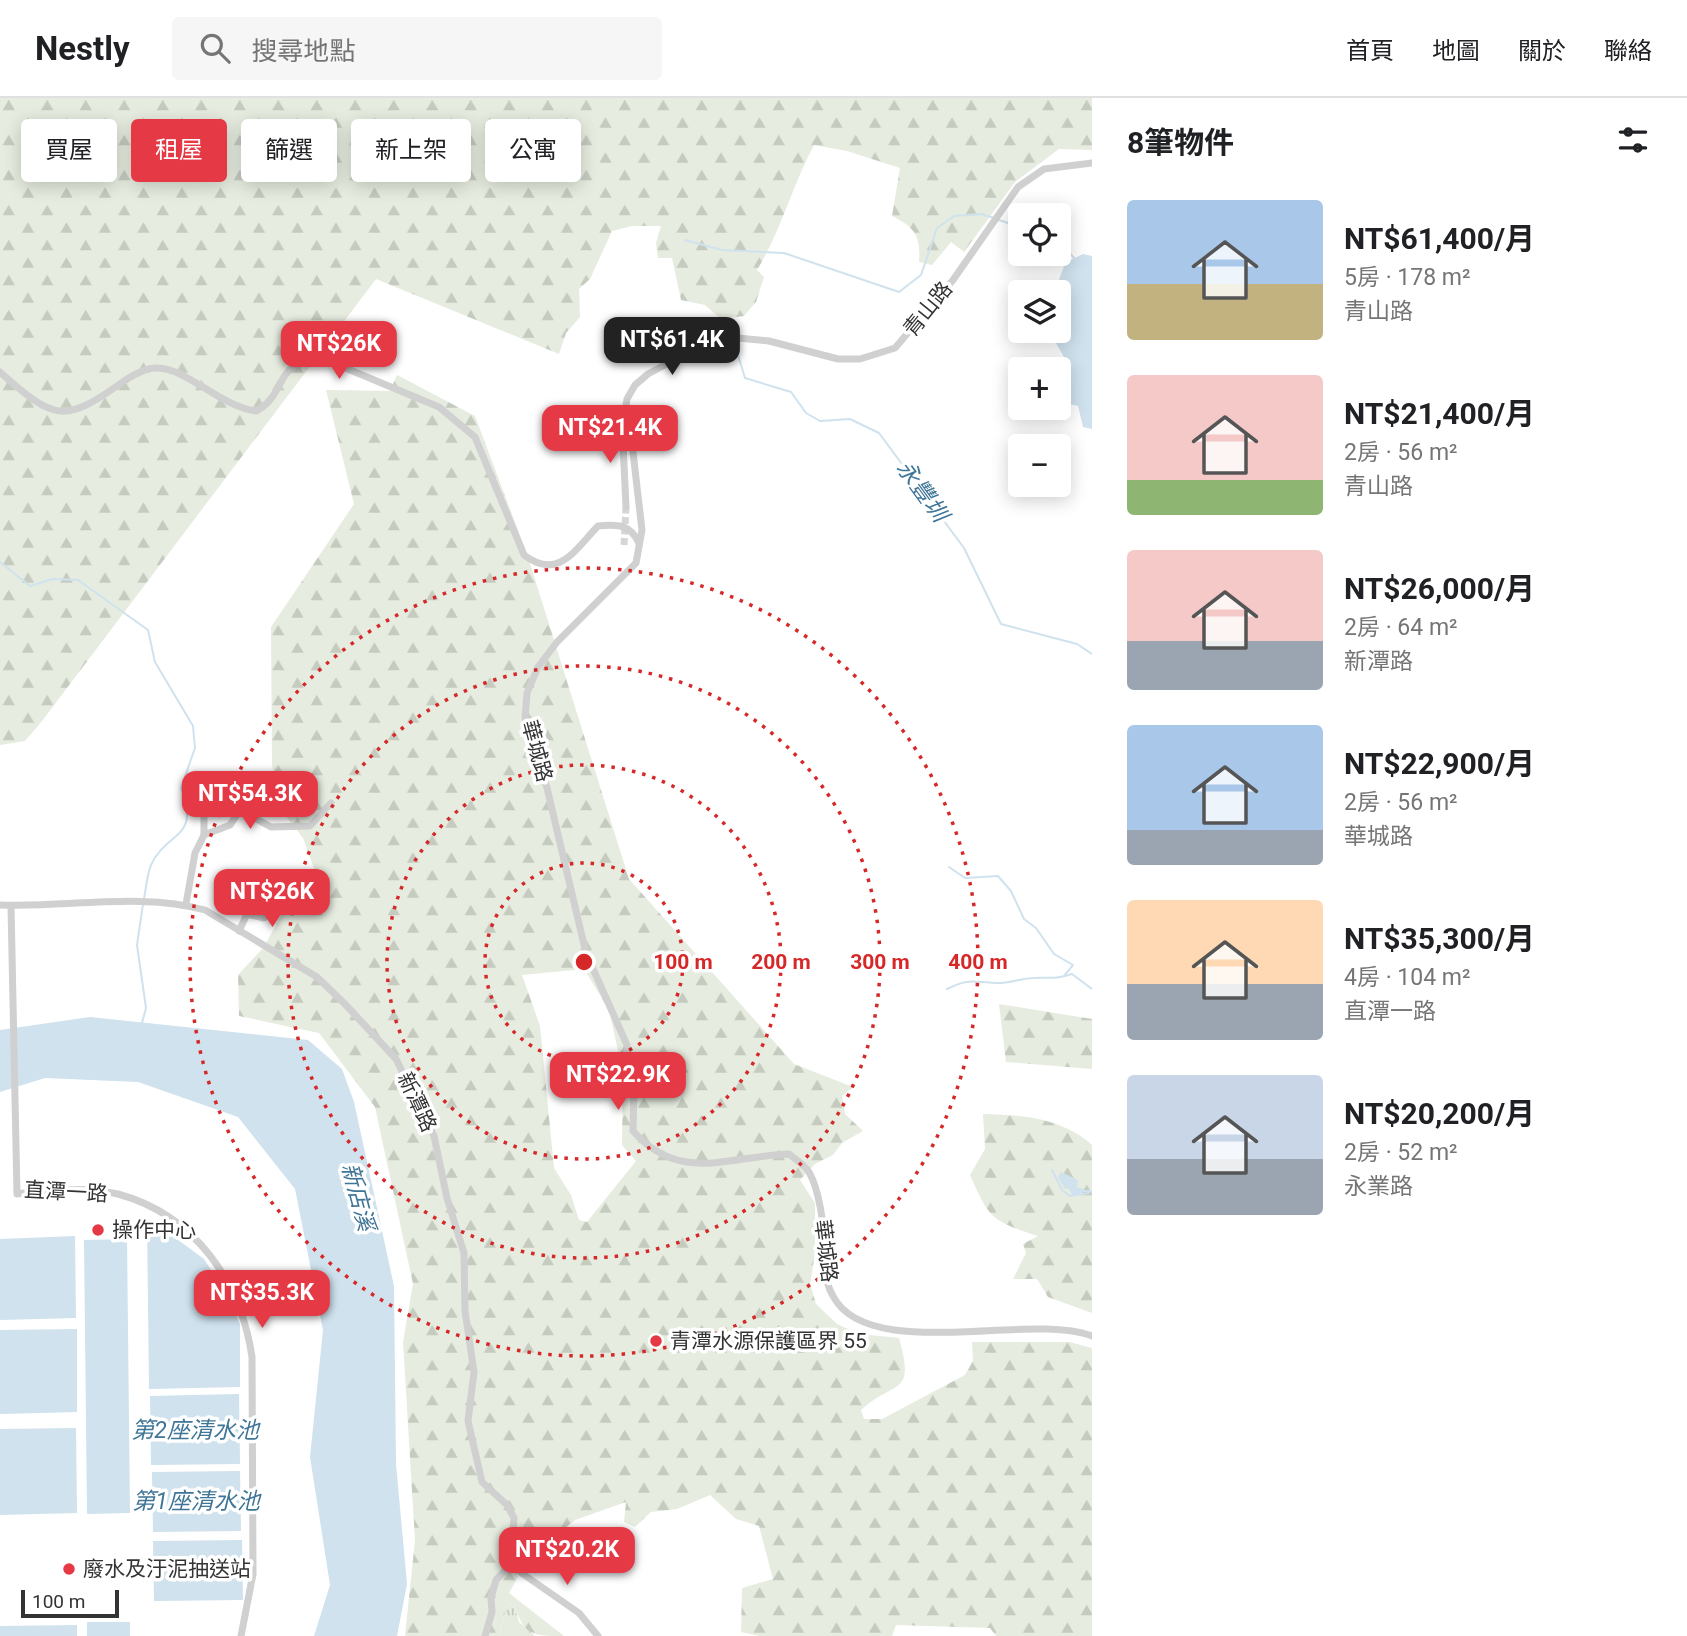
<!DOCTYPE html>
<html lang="zh-TW">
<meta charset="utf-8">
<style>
:root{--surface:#fff;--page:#f6f6f6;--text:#202124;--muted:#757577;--line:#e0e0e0;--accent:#e63946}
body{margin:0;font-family:Roboto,"Noto Sans TC",sans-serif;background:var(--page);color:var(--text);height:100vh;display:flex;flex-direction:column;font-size:26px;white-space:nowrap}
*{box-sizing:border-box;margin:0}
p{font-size:23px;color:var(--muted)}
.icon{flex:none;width:38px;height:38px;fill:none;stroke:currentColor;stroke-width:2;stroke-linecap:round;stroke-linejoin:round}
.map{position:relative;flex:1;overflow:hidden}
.panel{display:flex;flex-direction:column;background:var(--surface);width:595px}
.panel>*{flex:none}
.hud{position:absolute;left:21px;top:21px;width:665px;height:63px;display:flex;gap:14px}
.tools{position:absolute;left:1008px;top:105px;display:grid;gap:14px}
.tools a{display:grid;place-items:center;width:63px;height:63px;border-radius:7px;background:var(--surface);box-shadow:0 4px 18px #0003;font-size:35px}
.scale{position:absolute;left:21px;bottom:18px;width:98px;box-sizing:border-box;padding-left:7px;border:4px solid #333;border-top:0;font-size:19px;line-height:24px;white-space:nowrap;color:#333;-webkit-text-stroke:5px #fff;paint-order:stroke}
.price{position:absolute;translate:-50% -60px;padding:0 16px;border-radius:14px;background:var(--accent);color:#fff;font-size:23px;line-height:46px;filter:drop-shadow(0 2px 4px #0008)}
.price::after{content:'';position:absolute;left:50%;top:42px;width:21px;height:16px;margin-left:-10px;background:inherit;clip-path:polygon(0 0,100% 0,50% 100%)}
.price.selected{background:#222;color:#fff}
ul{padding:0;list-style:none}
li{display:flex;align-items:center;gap:21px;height:175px;padding:0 35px}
li span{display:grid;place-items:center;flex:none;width:196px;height:140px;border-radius:7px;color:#555}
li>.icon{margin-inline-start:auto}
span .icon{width:84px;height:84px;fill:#fffc;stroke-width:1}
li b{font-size:30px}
h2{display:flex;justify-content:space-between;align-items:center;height:84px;padding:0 35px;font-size:30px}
.tag{padding:0 24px;border-radius:7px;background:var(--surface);box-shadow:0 4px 18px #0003;font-size:24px;line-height:63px}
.tag.selected{background:var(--accent);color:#fff}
header{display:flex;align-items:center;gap:42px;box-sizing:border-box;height:98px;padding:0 35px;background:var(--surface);border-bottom:2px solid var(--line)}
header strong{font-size:33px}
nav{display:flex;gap:38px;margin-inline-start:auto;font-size:24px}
.search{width:490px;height:63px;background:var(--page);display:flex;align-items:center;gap:18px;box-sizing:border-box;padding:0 24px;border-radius:7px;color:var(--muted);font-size:26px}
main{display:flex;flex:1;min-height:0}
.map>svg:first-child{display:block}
.grass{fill:url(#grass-tufts)}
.forest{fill:url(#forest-firs);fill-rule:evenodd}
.water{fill:#cfe2ee}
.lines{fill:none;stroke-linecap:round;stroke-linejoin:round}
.stream{stroke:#cfe2ee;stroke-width:2}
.minor-tunnel{stroke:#d6d6d6;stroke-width:7;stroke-dasharray:7 3.5;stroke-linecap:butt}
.minor{stroke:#d0d0d0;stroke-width:7}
.ring{fill:none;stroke:#d62828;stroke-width:3.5;stroke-dasharray:3.5 7}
.poi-dot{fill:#e63946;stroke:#fff;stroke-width:2.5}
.labels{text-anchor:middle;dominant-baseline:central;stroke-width:7;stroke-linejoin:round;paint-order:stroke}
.street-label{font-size:21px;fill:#333;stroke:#fff}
.poi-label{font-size:21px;fill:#333;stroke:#fff;text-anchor:start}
.water-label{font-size:23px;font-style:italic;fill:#3f7597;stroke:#fff}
.centre{fill:#d62828;stroke:#fff;stroke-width:3.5}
.ring-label{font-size:21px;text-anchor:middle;font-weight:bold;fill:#d62828;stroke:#fff;stroke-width:7;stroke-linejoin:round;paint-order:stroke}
</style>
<header>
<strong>Nestly</strong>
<div class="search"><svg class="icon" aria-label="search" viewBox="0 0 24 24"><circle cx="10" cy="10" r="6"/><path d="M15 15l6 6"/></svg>搜尋地點</div>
<nav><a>首頁</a><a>地圖</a><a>關於</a><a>聯絡</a></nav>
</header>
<main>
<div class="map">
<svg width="1092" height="1538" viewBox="0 0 1092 1538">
<defs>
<pattern id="grass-tufts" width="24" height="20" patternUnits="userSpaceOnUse" patternTransform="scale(1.75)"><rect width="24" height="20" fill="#e6ecdf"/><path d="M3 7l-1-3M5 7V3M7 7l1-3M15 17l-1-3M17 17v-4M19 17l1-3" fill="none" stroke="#c6cbc0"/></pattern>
<pattern id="forest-firs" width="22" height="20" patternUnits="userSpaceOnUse" patternTransform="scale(1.75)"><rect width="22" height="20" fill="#e6ecdf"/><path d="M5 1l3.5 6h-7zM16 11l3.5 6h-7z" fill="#c6cbc0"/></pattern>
</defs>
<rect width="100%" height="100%" fill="#fff"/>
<!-- grass -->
<path class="grass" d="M514,1506l5,18 16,14h-36l8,-31z"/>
<!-- forest -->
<g class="forest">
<path d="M0,0h1092v52l-33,-1 -44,33 -51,70 -13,-10 -19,23 -13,-3c2,-25 -4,-35 -27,-46l8,-48 -53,-17 -33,-6c-22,41 -33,86 -57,125l7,7 -8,25 -12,14 -23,3 -16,-14 -24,-5 -9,-42h-14l-2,-15 5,-17h-29l-20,5 -22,48 -11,10 1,28 -14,16 -7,21 -183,-75 -334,442 -17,20 -25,4z"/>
<path d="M397,277l78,41 52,138 102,325 165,185 59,23 -11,9 3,18 18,17 -21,12 -9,12 -18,9 -15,16 15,23v51l-5,30 6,20 21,20 22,10 40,4c17,60 -5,41 -38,72l3,9h18l83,-44 8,-14 -1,-19h97l23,6v288h-96l-6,-8 -94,-3 -4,11h-132l-19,-4 1,-44 31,-9 -14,-53 -23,-7 -26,-24 -33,14 -26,3 -16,15 -11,-5 2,-20 -51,18 -47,38 -28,14 -2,5 16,-8 4,8 -9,16 55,43c-32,0 -40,0 -50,-32l-7,1 -8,31h-94l10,-96 -12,-198 10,-58 -38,-177 -56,-74 -80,-17 -1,-41 26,-28 20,-37 36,-25 -17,-47 -22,-28 -9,-46 -1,-137 83,-123 -28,-114 64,1zM584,871l25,41 14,63 -1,72 14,16 -49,61 -8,-2 -8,-25 -17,-27 -14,-142 -18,-51z"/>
<path d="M999,906l93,15v50l-86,-7z"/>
<path d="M983,1016c39,1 79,4 109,31v168l-44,-16 -11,-18h-24l13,-26 -3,-9 15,-8c-46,-15 -48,-16 -68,-61l15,-26z"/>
</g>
<!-- water -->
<g class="water">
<path d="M1083,156l9,2v173l-9,-2 -5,-21 -19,-4 -2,-33h4l4,-10 -9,-16v-12h3v-11l10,-19 -10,-21 6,-17z"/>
<path d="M90,919l218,23 34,29 12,33 40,184 2,178 11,120 -10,52h-83l16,-51 -20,-128 13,-127 -28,-141 -57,-72 -100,-35 -93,-4 -45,14v-62z"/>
<path d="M1061,1074l17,8 -1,7 7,2 -1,5 -11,1 -4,-7 -3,1 -7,-12z"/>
<path d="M147,1119l57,42 20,31 16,34v63l-91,2z"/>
<path d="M75,1138l1,82 -76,2v-81z"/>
<path d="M127,1141l3,274 -43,1 -3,-274z"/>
<path d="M77,1231v83l-77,2v-84z"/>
<path d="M239,1296l1,70 -89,1 -1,-69z"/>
<path d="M76,1330l1,85 -77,2v-86z"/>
<path d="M240,1373l1,60 -88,1 -1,-60z"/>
<path d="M242,1442l1,60 -89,1 -1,-60z"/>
<rect x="87" y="1524" width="43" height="14"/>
<path d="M77,1527v11h-77v-10z"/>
</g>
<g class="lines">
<!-- stream -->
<g class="stream">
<path d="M999,122l21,7"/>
<path d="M685,142l37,10 62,3 115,39 22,-17 16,-47 17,-12 27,-2 13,4"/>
<path d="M1059,142l15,18"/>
<path d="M737,254l8,26 46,14 15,21 14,8 30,-2 29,14 85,115 37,76 76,20 15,10"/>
<path d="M0,464l30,24 23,-7 25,1 70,50 7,32 38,64 2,22 -14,40c20,52 -14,42 -30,77 -4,9 -5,24 -7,34"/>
<path d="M949,769l16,11 33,-2 13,15 13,28 12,9 18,26 19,11 -9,11"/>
<path d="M947,891c22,-11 25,-7 48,-6 14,1 26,-5 39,-5 18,-1 18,2 38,-4l20,15"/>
<path d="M142,925l4,-15 -9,-63 6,-41"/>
<path d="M1052,1072l10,20 8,6 19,-3"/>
<path d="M1084,1093h8"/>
</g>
<!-- minor-tunnel -->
<path class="minor-tunnel" d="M624,447l2,-38"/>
<!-- minor -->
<g class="minor">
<path d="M1092,65l-48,6 -26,18 -65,93 -58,68 -35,11h-22l-69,-18 -31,-3 -13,2 -29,8 -48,26 -13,11 -8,14 -2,13 6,23 11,95 -6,33 -79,79 -19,25 -11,26 -2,25 22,70 39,165 41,92 7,41 -1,45c47,53 96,25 156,23 6,5 16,11 20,18 13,23 16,67 17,94 1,12 0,18 7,30 35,67 195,16 259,40"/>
<path d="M0,274c55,49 64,52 124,9 9,-6 23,-14 34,-13 30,1 63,39 98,43 34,-17 16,-58 75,-49l108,45 36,30 49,118c34,26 51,-5 74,-29 19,-2 32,-2 41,17"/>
<path d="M622,323l4,86"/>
<path d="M199,683l5,20v34"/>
<path d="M238,691l8,8 -6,13"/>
<path d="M186,806l9,-51 9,-18 26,-10 10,-15 31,17 39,-1 21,-23"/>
<path d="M0,807c66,3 140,-13 205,5l112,67 28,27 51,55 38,77 13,62 17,55 1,58 9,61 -6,49 14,61 25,23 7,13 -4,47"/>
<path d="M11,808l6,288c33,-4 67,-8 101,0 77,21 123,88 134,163l1,217 -12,62"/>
<path d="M247,816l17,4 22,-16"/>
<path d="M239,833l8,-17 -7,-9 1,-12 20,-11"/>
<path d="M510,1467l69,48 19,23"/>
<path d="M485,1538l7,-24 -1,-14 5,-18 14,-15"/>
</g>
</g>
<!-- distance rings -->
<g class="ring">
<circle cx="584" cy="864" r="99"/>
<circle cx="584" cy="864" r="197"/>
<circle cx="584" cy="864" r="296"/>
<circle cx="584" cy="864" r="394"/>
</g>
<!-- markers -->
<g class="poi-dot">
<circle cx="98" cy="1132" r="7"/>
<circle cx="656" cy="1243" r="7"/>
<circle cx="69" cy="1471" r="7"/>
</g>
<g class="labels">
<!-- street labels -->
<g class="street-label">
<text transform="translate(928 211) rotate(-51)">青山路</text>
<text transform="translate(537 653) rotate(75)">華城路</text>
<text transform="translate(417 1004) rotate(65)">新潭路</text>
<text transform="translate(66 1094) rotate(3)">直潭一路</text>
<text transform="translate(826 1153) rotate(83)">華城路</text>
</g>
<!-- poi labels -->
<g class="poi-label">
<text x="112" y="1132">操作中心</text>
<text x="670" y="1243">青潭水源保護區界 55</text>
<text x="83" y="1471">廢水及汙泥抽送站</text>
</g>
<!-- water labels -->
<g class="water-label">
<text transform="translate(922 393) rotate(54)">永豐圳</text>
<text transform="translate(358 1099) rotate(75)">新店溪</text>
<text x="195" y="1332">第2座清水池</text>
<text x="196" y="1403">第1座清水池</text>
</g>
</g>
<circle cx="584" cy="864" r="10" class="centre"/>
<g class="ring-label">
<text x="683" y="871">100 m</text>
<text x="781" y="871">200 m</text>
<text x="880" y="871">300 m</text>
<text x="978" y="871">400 m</text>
</g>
</svg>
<div class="tools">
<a><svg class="icon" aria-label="locate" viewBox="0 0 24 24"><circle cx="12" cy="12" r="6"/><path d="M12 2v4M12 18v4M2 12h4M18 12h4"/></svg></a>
<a><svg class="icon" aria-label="layers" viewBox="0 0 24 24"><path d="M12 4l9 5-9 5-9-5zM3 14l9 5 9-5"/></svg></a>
<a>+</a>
<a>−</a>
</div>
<div class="scale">100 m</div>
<b class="price selected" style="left:672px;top:279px">NT$61.4K</b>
<b class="price" style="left:339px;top:283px">NT$26K</b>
<b class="price" style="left:610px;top:367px">NT$21.4K</b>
<b class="price" style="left:250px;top:733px">NT$54.3K</b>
<b class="price" style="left:272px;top:831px">NT$26K</b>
<b class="price" style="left:618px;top:1014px">NT$22.9K</b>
<b class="price" style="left:262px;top:1232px">NT$35.3K</b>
<b class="price" style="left:567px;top:1489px">NT$20.2K</b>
<div class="hud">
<a class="tag">買屋</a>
<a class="tag selected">租屋</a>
<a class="tag">篩選</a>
<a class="tag">新上架</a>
<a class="tag">公寓</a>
</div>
</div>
<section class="panel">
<h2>8筆物件<svg class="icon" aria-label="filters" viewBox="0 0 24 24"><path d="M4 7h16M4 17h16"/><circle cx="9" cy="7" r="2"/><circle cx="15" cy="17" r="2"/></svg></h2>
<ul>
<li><span style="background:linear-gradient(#a9c7e8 60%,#c2b280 0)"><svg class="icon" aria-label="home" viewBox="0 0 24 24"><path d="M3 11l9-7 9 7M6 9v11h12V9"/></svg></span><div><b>NT$61,400/月</b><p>5房 · 178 m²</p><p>青山路</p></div></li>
<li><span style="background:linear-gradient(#f6c9c9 75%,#8fb573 0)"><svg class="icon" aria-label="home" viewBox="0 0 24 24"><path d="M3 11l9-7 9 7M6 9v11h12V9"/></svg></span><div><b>NT$21,400/月</b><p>2房 · 56 m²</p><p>青山路</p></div></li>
<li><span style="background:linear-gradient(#f6c9c9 65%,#9aa5b1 0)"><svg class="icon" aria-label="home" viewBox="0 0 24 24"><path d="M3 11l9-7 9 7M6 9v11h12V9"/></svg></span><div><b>NT$26,000/月</b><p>2房 · 64 m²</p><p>新潭路</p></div></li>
<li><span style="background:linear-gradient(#a9c7e8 75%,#9aa5b1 0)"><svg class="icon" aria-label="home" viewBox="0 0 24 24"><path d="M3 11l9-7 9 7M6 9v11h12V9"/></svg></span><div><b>NT$22,900/月</b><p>2房 · 56 m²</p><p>華城路</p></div></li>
<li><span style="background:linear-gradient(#ffd9b3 60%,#9aa5b1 0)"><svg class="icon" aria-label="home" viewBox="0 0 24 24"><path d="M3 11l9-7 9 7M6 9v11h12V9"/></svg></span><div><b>NT$35,300/月</b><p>4房 · 104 m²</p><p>直潭一路</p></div></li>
<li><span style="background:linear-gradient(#c9d6e8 60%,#9aa5b1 0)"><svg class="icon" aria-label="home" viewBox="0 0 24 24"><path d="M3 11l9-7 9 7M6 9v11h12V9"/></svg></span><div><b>NT$20,200/月</b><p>2房 · 52 m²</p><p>永業路</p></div></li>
</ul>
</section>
</main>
